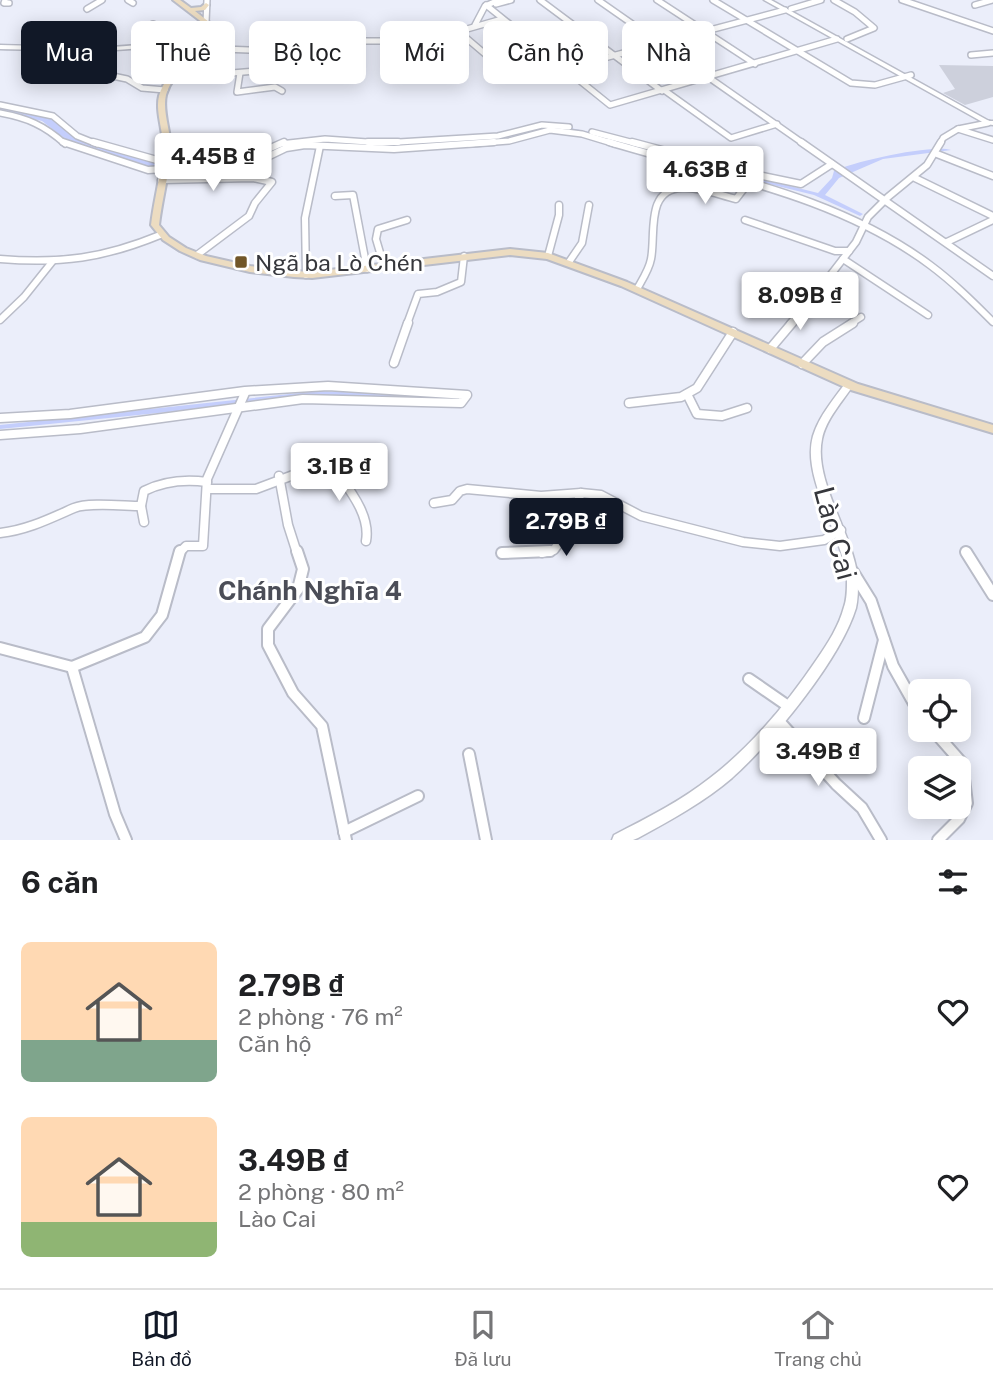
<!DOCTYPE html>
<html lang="vi">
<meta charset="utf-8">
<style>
:root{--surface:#fff;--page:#f2f2f2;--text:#202124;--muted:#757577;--line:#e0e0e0;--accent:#111827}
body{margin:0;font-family:"Public Sans",sans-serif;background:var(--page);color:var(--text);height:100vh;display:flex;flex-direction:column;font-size:26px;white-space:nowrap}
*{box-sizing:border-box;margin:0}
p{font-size:23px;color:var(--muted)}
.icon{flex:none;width:38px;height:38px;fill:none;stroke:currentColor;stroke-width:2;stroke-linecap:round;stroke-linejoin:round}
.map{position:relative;height:840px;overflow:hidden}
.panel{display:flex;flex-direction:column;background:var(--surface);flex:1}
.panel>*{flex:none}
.banner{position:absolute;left:21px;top:21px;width:952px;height:63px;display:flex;gap:14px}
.fabs{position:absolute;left:908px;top:679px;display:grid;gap:14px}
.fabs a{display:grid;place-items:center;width:63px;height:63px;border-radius:10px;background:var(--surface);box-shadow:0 4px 18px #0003;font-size:35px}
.price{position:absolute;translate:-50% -60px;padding:0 16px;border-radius:7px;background:#fff;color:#222;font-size:23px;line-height:46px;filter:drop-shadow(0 2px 4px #0008)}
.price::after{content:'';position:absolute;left:50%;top:42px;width:21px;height:16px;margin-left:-10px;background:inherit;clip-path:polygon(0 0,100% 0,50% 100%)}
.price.active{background:var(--accent);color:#fff}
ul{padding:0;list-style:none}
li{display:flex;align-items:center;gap:21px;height:175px;padding:0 21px}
li span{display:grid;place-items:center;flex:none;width:196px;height:140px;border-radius:10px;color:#555}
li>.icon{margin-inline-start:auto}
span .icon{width:84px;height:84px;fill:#fffc;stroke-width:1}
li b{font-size:30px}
h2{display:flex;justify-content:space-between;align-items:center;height:84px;padding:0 21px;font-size:30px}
.pill{padding:0 24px;border-radius:10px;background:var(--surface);box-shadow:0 4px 18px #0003;font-size:24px;line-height:63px}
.pill.active{background:var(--accent);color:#fff}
.menu{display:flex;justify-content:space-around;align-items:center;height:98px;border-top:2px solid var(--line);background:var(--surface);font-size:19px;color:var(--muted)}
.menu a{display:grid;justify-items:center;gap:4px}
.menu .active{color:var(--accent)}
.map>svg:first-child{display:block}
.water{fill:#c4cefc}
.building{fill:#cdd0dc}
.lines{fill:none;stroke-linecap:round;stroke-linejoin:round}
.minor-far3-casing{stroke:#b9bcc8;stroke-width:8}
.minor-far2-casing{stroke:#b9bcc8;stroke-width:9}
.minor-far1-casing{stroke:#b9bcc8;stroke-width:11}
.minor-casing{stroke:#b9bcc8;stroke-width:14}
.tertiary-casing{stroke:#b9bcc8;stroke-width:3}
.secondary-casing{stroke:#b9bcc8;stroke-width:4}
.minor-far3{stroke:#fff;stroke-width:5}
.minor-far2{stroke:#fff;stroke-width:6}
.minor-far1{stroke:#fff;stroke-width:8}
.minor{stroke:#fff;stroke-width:10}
.tertiary{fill:#fff;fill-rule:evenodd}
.secondary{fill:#ecdcc1;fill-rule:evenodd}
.poi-dot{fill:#715628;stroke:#fff;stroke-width:2.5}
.labels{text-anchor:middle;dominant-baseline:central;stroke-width:6;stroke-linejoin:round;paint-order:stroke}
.poi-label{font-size:23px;fill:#36373c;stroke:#fff;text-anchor:start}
.quarter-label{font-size:26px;font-weight:bold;fill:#4b4d57;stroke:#fff}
.near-street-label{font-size:28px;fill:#36373c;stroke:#fff}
</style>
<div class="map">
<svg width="993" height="840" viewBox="0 0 993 840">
<rect width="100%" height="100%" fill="#ebeefa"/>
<!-- water -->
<g class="water">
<path d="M0,107l43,6 17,10 20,17 76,22 98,-4 30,-14 47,-3 48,5 127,-8 34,-10 21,-2 71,15 62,21 124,31 14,-15 2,-7c19,-9 97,-27 117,-21l-68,9 -44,19 -14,17 38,19 -3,2 -46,-21 -123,-30 -61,-21 -70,-15 -41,9 -117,10 -107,-3 -40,16 -100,7 -82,-23 -31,-24 -42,-10z"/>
<path d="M318,391l144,6 -3,3 -89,-3 -133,8 -237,24v-4z"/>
</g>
<!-- building -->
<path class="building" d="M939,65l54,1v31l-28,8 -22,-12 12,-4z"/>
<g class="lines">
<defs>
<g id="minor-far3">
<path d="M5,0l-1,3h5"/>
<path d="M128,0l5,3"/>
<path d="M540,0l122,91"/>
<path d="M598,0l206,144"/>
<path d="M657,0l98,64"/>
<path d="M713,0l138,83 24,2 36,-10"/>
<path d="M834,0l21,12 19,16 -27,11"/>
<path d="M902,0l91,31"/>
<path d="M496,4l15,-4"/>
<path d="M486,5l124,100 227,-66"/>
<path d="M975,5l17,-5"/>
<path d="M87,9l15,-9"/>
<path d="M791,9l30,-9"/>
<path d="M206,22l1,-22"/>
<path d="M475,25l10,-19 14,-6"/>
<path d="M458,31l33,28 68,9"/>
<path d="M430,36l-5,21 11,1"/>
<path d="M149,45l4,-21"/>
<path d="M197,48l52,2 67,-9h83l68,-12 35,-10"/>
<path d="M971,55l22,-2"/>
<path d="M78,65l20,-17"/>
<path d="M563,69l222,-59"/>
<path d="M84,70l43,9 15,9 23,2"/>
<path d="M240,73l-3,19 38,-5 7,4"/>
<path d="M171,78l96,-8 3,-2 2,-21"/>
<path d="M664,90l67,48 46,-14"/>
<path d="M0,105l53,11 24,20 20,8"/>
<path d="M0,113c27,5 44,12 65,31"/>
<path d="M988,123l-30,6 35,11"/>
<path d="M592,132l46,12"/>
<path d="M280,144l45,-5 57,4 116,-7 44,-11 27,2"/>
<path d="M469,144l40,-3 41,-11 32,4 33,10"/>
<path d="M940,144l3,-6 15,-9"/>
</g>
<g id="minor-far2">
<path d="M63,142l85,28 97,-6 12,-2 29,-14 19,-3 89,4 100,-7"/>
<path d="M93,142l71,20 84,-4 36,-16"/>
<path d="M368,142h30"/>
<path d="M609,142c108,33 229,54 321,123 23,17 43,37 63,57"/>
<path d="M632,142l116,31 53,11 31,-20"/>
<path d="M801,142l192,134"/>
<path d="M937,154l56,22"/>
<path d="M915,178l78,38"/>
<path d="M161,180l92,-2 19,4 -17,21 -6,13 -52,39"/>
<path d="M335,196l18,-1 14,74"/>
<path d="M745,220l90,31h14"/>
<path d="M947,242l46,-22"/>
<path d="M548,256l11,-41v-10"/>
<path d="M0,259c61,5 104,-1 160,-24"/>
<path d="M843,259l85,56"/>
<path d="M569,262l13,-19 7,-38"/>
<path d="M384,266l-8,-27 2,-10 29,-9"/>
<path d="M306,275l-1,-57 15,-72"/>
<path d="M829,277l27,-35 12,-25 20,-20 39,-32 14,-23"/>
<path d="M637,289c5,-9 12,-19 14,-30 5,-24 -6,-70 31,-71 19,-1 37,7 54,11l13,-17"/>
<path d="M0,320l24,-23 28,-35"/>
<path d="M407,324l11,-30 19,-2 24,-10 3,-26"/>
<path d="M790,324l21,-25"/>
<path d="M850,324l11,-7"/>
</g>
<g id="minor-far1">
<path d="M770,349l22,-26"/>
<path d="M394,363l14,-40"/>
<path d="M802,364l21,-22 30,-19"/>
<path d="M687,394l10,20 25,2 25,-8"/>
<path d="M629,403l52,-6 16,-9 36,-56"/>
<path d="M0,418l70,-4 175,-23 83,-5 139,9 -6,8 -158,-4 -223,30 -80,6"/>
<path d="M279,476l9,49 9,28"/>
<path d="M207,489h49l48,-18 29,-5c14,21 38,48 33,75"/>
<path d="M434,503l18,-3 8,-9 7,-2 74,7 40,-3 20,2 40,21 102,26 37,4 44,-6 17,-10"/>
<path d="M141,506l3,-15c20,-10 41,-12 63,-9"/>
<path d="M0,533c27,-3 49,-14 74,-25 14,-6 50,-2 67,-2l3,16"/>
<path d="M179,553l7,-7h17l4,-67 38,-86"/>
<path d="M542,553l12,-3 10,-14 17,-43"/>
</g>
<g id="minor">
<path d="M297,551l6,18 -5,20 -30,40v16l25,48 29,33 24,114"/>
<path d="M966,552l27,43"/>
<path d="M502,553l48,-2"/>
<path d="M853,572l18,29 22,65 27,48"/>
<path d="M0,648l72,19 73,-30 17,-22 18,-64"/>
<path d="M72,667l43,147 11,26"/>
<path d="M749,679l39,27"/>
<path d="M864,718l20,-78"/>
<path d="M778,720l58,64 26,24 19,32"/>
<path d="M933,730l29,33 5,40 -8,16 -21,21"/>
<path d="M469,754l17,86"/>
<path d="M344,832l74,-36"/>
</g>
<g id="tertiary">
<path d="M764,0h7l218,121h4v4l-7,-1z"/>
<path d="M207,28l2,1v2c-17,6 -34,12 -52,15 -52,8 -105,4 -157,3v-4c53,1 107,6 159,-3 17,-4 32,-9 48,-14z"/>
<path d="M849,381l5,3c-11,17 -28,35 -32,55 -9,43 33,97 36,142 0,9 0,18 -2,27 -16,52 -83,133 -124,170 -28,24 -61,42 -94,60l-5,2h-21l2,-5c33,-17 67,-34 96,-57 42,-32 78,-76 107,-119 11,-16 22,-33 27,-52 3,-8 3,-18 3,-27 -4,-45 -46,-102 -34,-144 6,-20 21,-37 33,-54z"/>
</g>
<path id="secondary" d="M173,0h7l11,8 10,-1 5,-4 3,2 -4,5 -10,1 14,11c-1,34 -35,44 -43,73 -4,16 5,37 5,54 -2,26 -9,50 -12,76l10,12 17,11 20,8 44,10 44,5 18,1 198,-23 38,4 79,29 231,102 135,41v8l-142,-43 -230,-104 -74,-27 -37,-4 -198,23 -18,-1 -44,-5 -50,-12 -20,-9 -17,-11 -12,-15c3,-25 10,-50 12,-75 1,-18 -8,-38 -4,-54 8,-29 42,-42 44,-73z"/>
</defs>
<!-- minor-far3 casing -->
<use href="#minor-far3" class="minor-far3-casing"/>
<!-- minor-far2 casing -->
<use href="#minor-far2" class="minor-far2-casing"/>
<!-- minor-far1 casing -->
<use href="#minor-far1" class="minor-far1-casing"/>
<!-- minor casing -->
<use href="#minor" class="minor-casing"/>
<!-- tertiary casing -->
<use href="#tertiary" class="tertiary-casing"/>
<!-- secondary casing -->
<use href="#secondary" class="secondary-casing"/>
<!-- minor-far3 -->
<use href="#minor-far3" class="minor-far3"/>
<!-- minor-far2 -->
<use href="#minor-far2" class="minor-far2"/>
<!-- minor-far1 -->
<use href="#minor-far1" class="minor-far1"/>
<!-- minor -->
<use href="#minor" class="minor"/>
<!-- tertiary -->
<use href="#tertiary" class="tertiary"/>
<!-- secondary -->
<use href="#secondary" class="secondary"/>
</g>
<!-- markers -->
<rect class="poi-dot" x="234" y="255" width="14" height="14" rx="3.5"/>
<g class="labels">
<!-- poi labels -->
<g class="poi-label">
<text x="255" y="262">Ngã ba Lò Chén</text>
</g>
<!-- quarter labels -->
<g class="quarter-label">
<text x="310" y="590">Chánh Nghĩa 4</text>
</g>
<!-- near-street labels -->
<g class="near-street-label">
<text transform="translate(836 533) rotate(75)">Lào Cai</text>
</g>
</g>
</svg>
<div class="fabs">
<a><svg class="icon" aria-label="locate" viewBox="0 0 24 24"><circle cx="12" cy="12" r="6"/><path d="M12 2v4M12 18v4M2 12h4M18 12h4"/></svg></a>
<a><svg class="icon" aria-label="layers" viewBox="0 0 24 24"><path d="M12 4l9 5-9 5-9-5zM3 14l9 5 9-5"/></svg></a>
</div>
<b class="price" style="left:213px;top:193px">4.45B ₫</b>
<b class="price" style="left:705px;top:206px">4.63B ₫</b>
<b class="price" style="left:800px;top:332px">8.09B ₫</b>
<b class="price" style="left:339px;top:503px">3.1B ₫</b>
<b class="price active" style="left:566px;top:558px">2.79B ₫</b>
<b class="price" style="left:818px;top:788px">3.49B ₫</b>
<div class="banner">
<a class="pill active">Mua</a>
<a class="pill">Thuê</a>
<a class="pill">Bộ lọc</a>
<a class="pill">Mới</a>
<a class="pill">Căn hộ</a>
<a class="pill">Nhà</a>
</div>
</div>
<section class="panel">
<h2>6 căn<svg class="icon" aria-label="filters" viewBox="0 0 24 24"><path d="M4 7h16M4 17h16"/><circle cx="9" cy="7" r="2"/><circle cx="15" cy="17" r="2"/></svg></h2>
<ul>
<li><span style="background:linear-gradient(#ffd9b3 70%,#7fa58c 0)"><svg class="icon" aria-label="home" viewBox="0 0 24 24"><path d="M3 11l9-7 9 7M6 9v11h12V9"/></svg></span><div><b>2.79B ₫</b><p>2 phòng · 76 m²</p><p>Căn hộ</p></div><svg class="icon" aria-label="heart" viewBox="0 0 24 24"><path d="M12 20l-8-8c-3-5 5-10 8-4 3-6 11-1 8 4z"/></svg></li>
<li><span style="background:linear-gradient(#ffd9b3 75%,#8fb573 0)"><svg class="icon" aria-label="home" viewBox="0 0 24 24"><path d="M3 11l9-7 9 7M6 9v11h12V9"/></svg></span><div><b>3.49B ₫</b><p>2 phòng · 80 m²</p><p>Lào Cai</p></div><svg class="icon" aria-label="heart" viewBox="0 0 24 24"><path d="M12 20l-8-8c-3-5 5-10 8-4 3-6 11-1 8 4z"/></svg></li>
</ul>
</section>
<nav class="menu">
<a class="active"><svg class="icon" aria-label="map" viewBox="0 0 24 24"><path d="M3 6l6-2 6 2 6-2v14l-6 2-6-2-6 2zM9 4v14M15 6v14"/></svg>Bản đồ</a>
<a><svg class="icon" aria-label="saved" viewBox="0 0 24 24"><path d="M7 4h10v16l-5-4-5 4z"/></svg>Đã lưu</a>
<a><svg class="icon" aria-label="home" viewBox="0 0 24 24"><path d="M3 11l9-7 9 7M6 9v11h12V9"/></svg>Trang chủ</a>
</nav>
